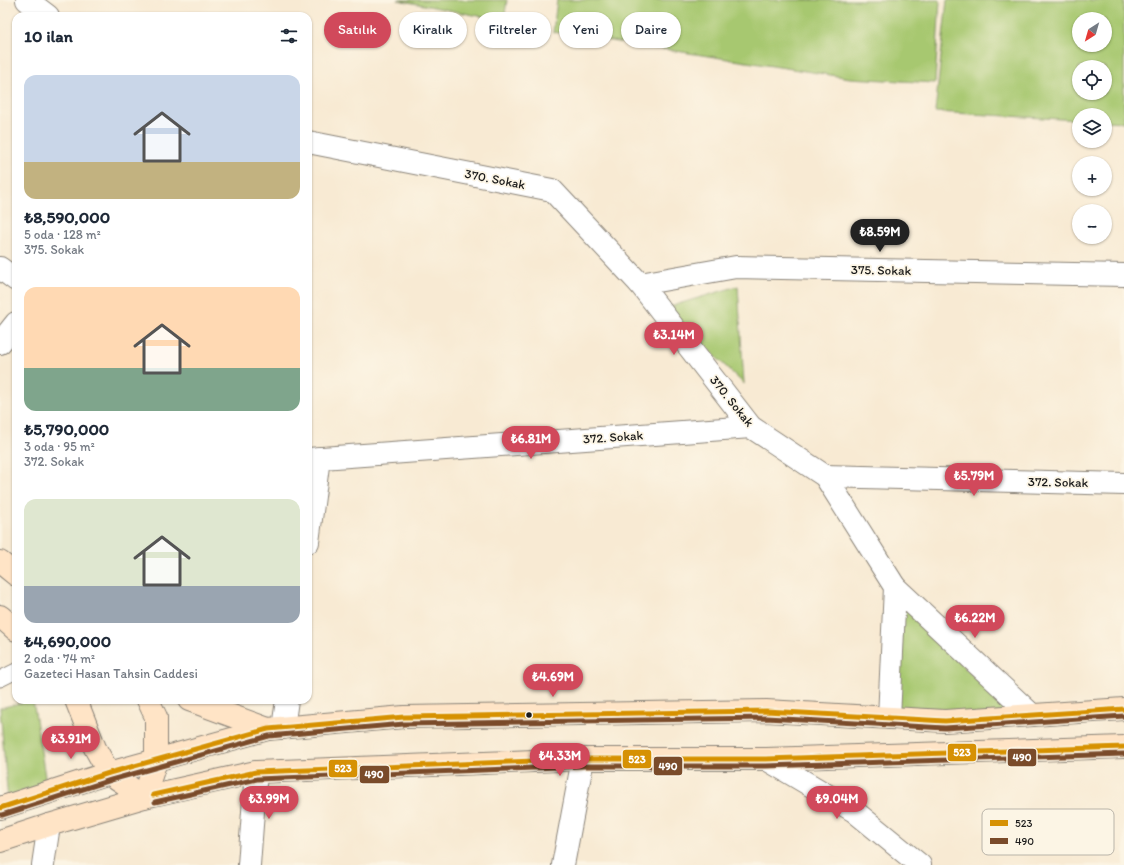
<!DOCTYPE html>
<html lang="tr">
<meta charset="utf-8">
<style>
:root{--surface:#fff;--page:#f2f2f3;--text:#1f2937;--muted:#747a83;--accent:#d1495b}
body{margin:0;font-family:Itim,sans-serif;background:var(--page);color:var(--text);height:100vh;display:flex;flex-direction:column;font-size:15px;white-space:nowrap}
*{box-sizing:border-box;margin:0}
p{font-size:13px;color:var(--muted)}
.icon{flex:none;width:22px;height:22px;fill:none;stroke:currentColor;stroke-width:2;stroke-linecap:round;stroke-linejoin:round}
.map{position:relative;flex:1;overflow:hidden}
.sheet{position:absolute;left:12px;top:12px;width:300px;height:692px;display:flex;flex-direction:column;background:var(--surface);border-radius:12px;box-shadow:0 1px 3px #0004}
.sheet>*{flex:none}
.banner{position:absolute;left:324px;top:12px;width:380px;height:36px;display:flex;gap:8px}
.needle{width:26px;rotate:217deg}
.buttons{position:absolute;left:1072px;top:12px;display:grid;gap:8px}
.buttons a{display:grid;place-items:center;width:40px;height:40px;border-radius:50%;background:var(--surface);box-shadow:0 1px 3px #0004;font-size:20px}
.price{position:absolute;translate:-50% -34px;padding:0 9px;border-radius:14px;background:var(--accent);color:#fff;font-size:13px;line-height:26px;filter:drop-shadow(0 1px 2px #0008)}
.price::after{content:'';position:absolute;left:50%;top:24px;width:12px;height:9px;margin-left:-6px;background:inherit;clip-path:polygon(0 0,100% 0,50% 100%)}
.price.current{background:#222;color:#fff}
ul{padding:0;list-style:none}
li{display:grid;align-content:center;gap:8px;height:212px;padding:0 12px}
li span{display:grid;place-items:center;height:124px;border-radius:12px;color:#555}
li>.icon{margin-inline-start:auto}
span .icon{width:72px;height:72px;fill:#fffc;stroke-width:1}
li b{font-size:17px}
h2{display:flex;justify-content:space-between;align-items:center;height:48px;padding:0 12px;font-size:17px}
.pill{padding:0 14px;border-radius:18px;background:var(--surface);box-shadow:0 1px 3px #0004;font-size:14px;line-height:36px}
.pill.current{background:var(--accent);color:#fff}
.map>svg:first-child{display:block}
.green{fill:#a7c870;stroke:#627246;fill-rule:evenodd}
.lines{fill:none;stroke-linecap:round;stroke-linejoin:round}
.service-casing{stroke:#8a8378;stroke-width:17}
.minor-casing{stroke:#8a8378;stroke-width:24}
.secondary-casing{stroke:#8a8378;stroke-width:24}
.service{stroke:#fff;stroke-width:15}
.minor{stroke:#fff;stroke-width:22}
.secondary{stroke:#ffe4c6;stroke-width:22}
.bus-1-casing{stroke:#fcf5e5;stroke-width:8}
.bus-2-casing{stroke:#fcf5e5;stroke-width:8}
.bus-1{stroke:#d69104;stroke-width:5}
.bus-2{stroke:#7a4b2a;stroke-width:5}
.bus-dot{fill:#1c1c1c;stroke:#fcf5e5;stroke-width:1.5}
.labels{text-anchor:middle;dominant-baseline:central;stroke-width:3.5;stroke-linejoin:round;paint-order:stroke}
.street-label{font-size:13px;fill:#1c1c1c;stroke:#fcf5e5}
.key{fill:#fcf5e5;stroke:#b9b4a9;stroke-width:1}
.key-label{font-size:11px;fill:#1c1c1c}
.line-badge{stroke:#fcf5e5;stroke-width:1.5}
.badge-label{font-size:11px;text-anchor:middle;font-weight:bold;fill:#fff}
</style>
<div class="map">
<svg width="1124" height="865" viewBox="0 0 1124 865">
<rect width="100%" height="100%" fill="#fcf5e5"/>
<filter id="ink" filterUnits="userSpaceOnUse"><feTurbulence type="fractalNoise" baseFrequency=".025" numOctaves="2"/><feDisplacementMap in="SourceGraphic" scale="8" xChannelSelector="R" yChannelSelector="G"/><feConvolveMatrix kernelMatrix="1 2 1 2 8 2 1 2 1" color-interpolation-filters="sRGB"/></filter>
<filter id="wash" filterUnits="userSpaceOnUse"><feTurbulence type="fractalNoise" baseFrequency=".012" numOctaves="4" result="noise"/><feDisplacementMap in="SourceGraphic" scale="16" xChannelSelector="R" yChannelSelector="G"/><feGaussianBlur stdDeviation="0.9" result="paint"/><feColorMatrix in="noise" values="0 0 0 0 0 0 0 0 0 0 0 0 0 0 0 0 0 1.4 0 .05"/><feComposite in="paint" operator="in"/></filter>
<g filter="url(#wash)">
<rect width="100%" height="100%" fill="#f8ead3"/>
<!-- green -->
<g class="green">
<path d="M398,0h109l-3,21z"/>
<path d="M557,0h383l-5,83 -85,-5 -297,-46z"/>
<path d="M947,0h177v122l-19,-1v-6h-26v5l-144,-8zM1079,19h26v26h-26zM1079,67h26v26h-26z"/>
<path d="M738,286l6,98 -79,-76z"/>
<path d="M899,603l114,112 -116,4z"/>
<path d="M33,700l13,83 -38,18 -8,-93z"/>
</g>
</g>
<g filter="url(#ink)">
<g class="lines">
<defs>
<path id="service" d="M0,679l16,-8"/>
<g id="minor">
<path d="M27,0l21,16"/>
<path d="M308,142l244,48 88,94 111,143 74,49 70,111 -6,131"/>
<path d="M0,268l16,12"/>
<path d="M640,284l96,-17 388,8"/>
<path d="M0,343l16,-20"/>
<path d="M308,459l443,-32"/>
<path d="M825,476l299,8"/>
<path d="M308,542l11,-84"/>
<path d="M895,587l137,128"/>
<path d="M283,728l4,-28"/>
<path d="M766,759l88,52 66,54"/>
<path d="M43,865l6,-40"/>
<path d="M249,865l7,-93"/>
<path d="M563,865l20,-106"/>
</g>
<g id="secondary">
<path d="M0,562l16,13"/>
<path d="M0,616l16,14"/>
<path d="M76,700l19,48 14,25 35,24 12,-36v-44l-8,-17"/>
<path d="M189,700l79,29"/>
<path d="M0,808l109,-35 159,-44 136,-12 362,-6 179,10 179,-12"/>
<path d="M0,841l49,-16 95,-28 112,-25 327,-13h183l358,-12"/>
</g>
</defs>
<!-- service casing -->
<use href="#service" class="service-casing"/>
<!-- minor casing -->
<use href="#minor" class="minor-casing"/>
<!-- secondary casing -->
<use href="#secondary" class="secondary-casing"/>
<!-- service -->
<use href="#service" class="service"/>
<!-- minor -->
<use href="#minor" class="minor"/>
<!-- secondary -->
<use href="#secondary" class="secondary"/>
<defs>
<g id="bus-1">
<path d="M153,795l103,-23 327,-13h183l358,-12"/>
<path d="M0,808l109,-35 159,-44 136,-12 362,-6 179,10 179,-12"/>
</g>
<g id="bus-2">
<path d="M155,802l102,-23 326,-13h183l358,-12"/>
<path d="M2,815l109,-35 158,-44 135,-12 362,-6 179,10 179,-12"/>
</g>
</defs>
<!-- bus-1 casing -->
<use href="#bus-1" class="bus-1-casing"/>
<!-- bus-2 casing -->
<use href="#bus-2" class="bus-2-casing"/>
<!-- bus-1 -->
<use href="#bus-1" class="bus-1"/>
<!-- bus-2 -->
<use href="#bus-2" class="bus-2"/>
</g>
</g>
<!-- markers -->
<circle class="bus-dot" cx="529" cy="715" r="3.5"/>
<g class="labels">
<!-- street labels -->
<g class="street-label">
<text transform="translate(495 179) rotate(11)">370. Sokak</text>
<text transform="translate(881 270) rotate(1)">375. Sokak</text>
<text transform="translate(732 401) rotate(51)">370. Sokak</text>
<text transform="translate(613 437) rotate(-4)">372. Sokak</text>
<text transform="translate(1058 482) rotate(1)">372. Sokak</text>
</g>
</g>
<!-- legend -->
<rect x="982" y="809" width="132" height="46" rx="6" class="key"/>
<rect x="990" y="820" width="18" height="6" fill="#d69104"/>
<rect x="990" y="838" width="18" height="6" fill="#7a4b2a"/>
<g class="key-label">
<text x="1015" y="827">523</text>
<text x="1015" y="845">490</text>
</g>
<g class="line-badge">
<rect x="947" y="743" width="30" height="19" rx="4" fill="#d69104"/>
<rect x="1007" y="748" width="30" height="19" rx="4" fill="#7a4b2a"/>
<rect x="622" y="749" width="30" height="20" rx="4" fill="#d69104"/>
<rect x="653" y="756" width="30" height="20" rx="4" fill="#7a4b2a"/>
<rect x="328" y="759" width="30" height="19" rx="4" fill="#d69104"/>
<rect x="359" y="765" width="31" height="19" rx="4" fill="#7a4b2a"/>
</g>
<g class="badge-label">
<text x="962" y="756">523</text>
<text x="1022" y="761">490</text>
<text x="637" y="763">523</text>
<text x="668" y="770">490</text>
<text x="343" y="772">523</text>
<text x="374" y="778">490</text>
</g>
</svg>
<div class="buttons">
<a><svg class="needle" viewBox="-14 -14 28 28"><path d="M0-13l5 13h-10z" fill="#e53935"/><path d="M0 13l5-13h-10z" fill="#747a83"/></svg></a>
<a><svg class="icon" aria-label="locate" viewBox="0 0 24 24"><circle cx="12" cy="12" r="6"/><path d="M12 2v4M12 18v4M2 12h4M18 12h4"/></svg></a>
<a><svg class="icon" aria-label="layers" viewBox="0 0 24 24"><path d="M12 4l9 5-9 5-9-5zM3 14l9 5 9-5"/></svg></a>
<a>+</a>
<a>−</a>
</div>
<b class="price current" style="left:880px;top:253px">₺8.59M</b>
<b class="price" style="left:674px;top:356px">₺3.14M</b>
<b class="price" style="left:531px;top:460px">₺6.81M</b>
<b class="price" style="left:974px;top:497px">₺5.79M</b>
<b class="price" style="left:975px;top:639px">₺6.22M</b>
<b class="price" style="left:553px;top:698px">₺4.69M</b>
<b class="price" style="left:71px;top:760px">₺3.91M</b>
<b class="price" style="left:560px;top:777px">₺4.33M</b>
<b class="price" style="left:269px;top:820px">₺3.99M</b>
<b class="price" style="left:837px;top:820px">₺9.04M</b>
<div class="banner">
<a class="pill current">Satılık</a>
<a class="pill">Kiralık</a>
<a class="pill">Filtreler</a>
<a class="pill">Yeni</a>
<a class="pill">Daire</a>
</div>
<section class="sheet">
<h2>10 ilan<svg class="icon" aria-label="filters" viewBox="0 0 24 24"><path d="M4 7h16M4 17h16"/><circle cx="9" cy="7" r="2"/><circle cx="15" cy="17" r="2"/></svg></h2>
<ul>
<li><span style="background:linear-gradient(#c9d6e8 70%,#c2b280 0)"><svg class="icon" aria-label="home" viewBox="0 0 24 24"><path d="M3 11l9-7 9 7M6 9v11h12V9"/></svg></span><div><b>₺8,590,000</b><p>5 oda · 128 m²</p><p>375. Sokak</p></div></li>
<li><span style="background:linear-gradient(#ffd9b3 65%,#7fa58c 0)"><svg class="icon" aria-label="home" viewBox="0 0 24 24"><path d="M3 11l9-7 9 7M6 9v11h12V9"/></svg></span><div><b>₺5,790,000</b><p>3 oda · 95 m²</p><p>372. Sokak</p></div></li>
<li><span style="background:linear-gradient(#dfe7d0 70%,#9aa5b1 0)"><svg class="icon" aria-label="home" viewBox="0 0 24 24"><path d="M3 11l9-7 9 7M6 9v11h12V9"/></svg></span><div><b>₺4,690,000</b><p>2 oda · 74 m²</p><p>Gazeteci Hasan Tahsin Caddesi</p></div></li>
</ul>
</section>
</div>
